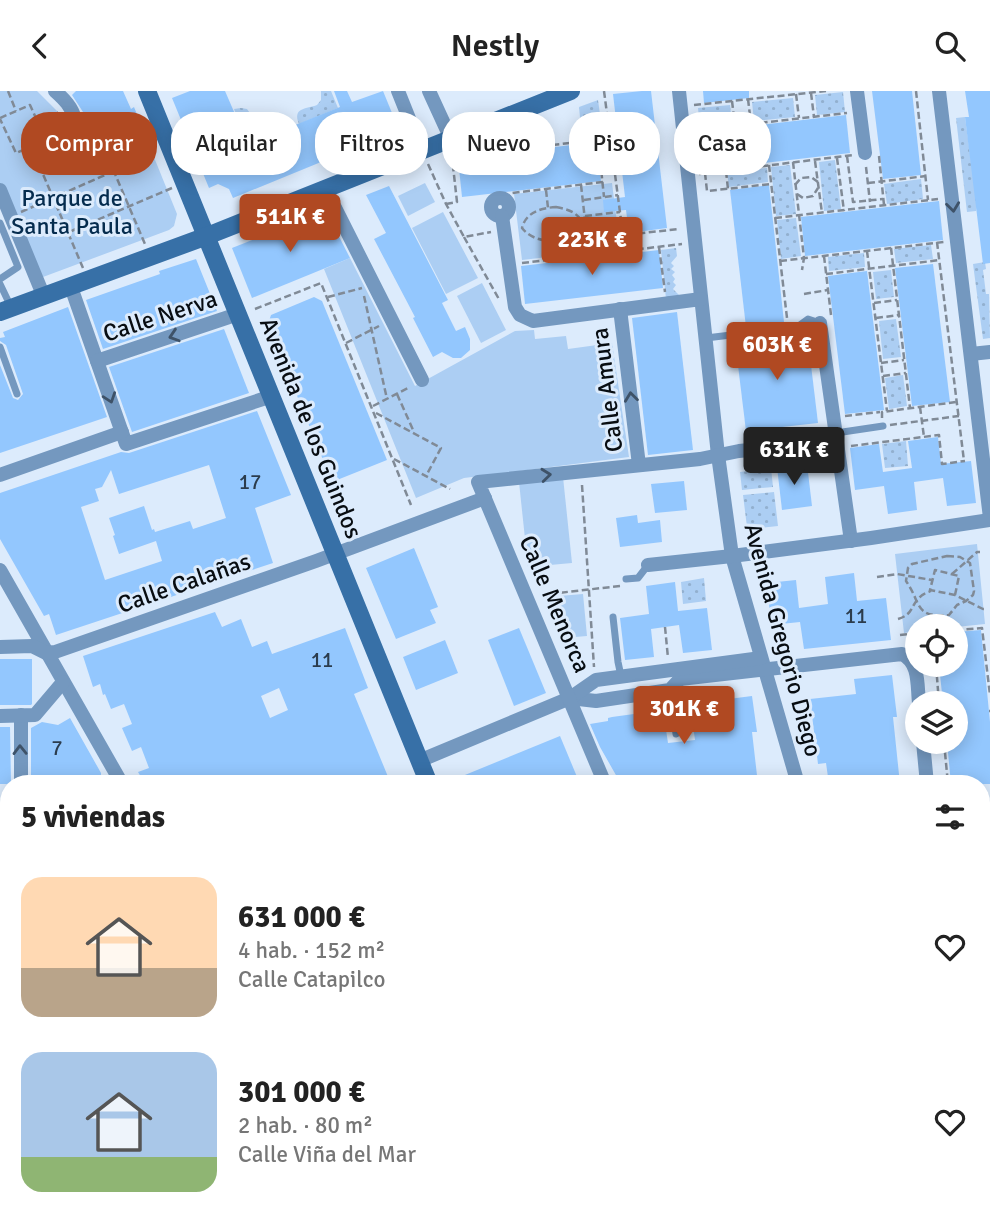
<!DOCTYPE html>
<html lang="es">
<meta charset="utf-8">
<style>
:root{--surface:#fff;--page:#f2f2f2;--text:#222;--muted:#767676;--accent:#b04922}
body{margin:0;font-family:Signika,sans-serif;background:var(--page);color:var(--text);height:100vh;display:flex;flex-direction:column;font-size:26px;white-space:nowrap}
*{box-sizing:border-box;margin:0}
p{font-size:23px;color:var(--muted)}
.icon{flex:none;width:38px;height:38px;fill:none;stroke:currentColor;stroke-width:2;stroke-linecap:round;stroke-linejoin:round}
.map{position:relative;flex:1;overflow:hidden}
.panel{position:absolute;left:0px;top:684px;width:990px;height:450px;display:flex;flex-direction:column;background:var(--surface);border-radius:28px 28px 0 0;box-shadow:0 4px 18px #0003}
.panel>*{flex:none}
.guide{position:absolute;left:21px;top:21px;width:948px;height:63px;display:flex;gap:14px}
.fabs{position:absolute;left:905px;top:523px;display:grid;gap:14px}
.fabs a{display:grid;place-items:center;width:63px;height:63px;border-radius:50%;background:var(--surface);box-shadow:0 4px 18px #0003;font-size:35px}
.price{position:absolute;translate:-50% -60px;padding:0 16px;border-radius:7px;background:var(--accent);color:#fff;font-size:23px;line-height:46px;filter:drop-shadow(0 2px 4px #0008)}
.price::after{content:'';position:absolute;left:50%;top:42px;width:21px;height:16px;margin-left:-10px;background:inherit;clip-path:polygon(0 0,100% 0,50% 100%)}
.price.selected{background:#222;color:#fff}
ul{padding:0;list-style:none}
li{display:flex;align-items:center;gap:21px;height:175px;padding:0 21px}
li span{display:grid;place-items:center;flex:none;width:196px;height:140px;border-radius:21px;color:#555}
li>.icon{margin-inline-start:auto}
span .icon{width:84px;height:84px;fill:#fffc;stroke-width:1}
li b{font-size:30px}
h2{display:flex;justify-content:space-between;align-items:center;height:84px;padding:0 21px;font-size:30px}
.tag{padding:0 24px;border-radius:28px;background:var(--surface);box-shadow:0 4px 18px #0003;font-size:24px;line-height:63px}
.tag.selected{background:var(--accent);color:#fff}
header{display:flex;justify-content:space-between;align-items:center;height:91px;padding:0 21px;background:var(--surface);font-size:32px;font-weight:600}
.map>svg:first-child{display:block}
.grass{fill:url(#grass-dots)}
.park{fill:#accef3}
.building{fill:#93c7fe;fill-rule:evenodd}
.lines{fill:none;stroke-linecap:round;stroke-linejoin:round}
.path{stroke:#808a96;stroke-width:2.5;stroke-dasharray:7 3.5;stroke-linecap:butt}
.lane{stroke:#7498bf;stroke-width:7}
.street{stroke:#7498bf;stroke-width:14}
.secondary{stroke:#3770a7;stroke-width:18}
.primary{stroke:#185287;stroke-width:18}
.oneway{stroke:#3e5268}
.labels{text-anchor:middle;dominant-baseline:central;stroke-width:6;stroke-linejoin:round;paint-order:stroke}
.number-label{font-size:21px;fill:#2b3c4d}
.park-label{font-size:24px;fill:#052c4e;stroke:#dcebfc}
.street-label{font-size:24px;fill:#080d12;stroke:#dcebfc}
</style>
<header><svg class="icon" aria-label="back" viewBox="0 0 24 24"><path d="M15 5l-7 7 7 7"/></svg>Nestly<svg class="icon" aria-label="search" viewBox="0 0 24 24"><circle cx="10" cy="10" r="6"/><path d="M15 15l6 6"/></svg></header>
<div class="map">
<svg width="990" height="1133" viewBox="0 0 990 1133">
<defs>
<pattern id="grass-dots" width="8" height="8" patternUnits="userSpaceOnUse" patternTransform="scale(1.75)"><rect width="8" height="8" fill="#accef3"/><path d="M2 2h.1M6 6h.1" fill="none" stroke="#92b0cf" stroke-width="1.8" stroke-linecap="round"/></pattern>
</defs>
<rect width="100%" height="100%" fill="#dcebfc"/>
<!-- grass -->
<g class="grass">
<path d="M321,0h10l7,17 -39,16c-7,-17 8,-15 18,-19l4,-5z"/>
<path d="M843,1l2,20 -28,3 -2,-20z"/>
<path d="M793,7l2,19 -41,4 -2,-19z"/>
<path d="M598,9l5,36 -21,2 -3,-31z"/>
<path d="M730,14l2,19 -32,3 -2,-19z"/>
<path d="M241,17l6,1c17,26 27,-2 45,14v3l-44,18 -14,-35z"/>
<path d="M965,26l12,88 -1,6 -9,1 -11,-94z"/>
<path d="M835,69l6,49 -17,2 -5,-49z"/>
<path d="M790,74l6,49 -20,2 -5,-49z"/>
<path d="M767,77l1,14 -39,5 -2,-15z"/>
<path d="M921,88l2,20 -36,5 -3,-20z"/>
<path d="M796,127l5,38 -20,3 -4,-39z"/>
<path d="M931,154l2,14 -37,4 -2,-14z"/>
<path d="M676,157l1,8 -6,7 3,3 -3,3 4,3 -3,3 3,4 -2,3 3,3 -3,4 7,7 -14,3 -5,-49z"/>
<path d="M864,162l1,14 -36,4 -1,-14z"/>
<path d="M985,171l1,7 -3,1 3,24h3l1,44 -7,1 -10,-75z"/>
<path d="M891,179l3,27 -18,2 -3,-27z"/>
<path d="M896,228l5,38 -18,2 -4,-38z"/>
<path d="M903,284l4,31 -18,3 -4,-31z"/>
<path d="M906,350l2,25 -23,2 -3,-24z"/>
<path d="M771,377l2,19 -31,3 -2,-18z"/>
<path d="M774,401l4,34 -26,3 -5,-2 -4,-32z"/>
<path d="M704,487l2,23 -23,3 -2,-22z"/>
</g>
<!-- park -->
<g class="park">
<path d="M0,0h37l26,26 5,36h10l1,9 36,-3 34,-14 28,69 -3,12 -5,4 -126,47 -43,-82z"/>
<path d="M425,92l10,19 -27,14 -10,-20z"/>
<path d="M612,92l7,55h7v10l-104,12 -8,-66z"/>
<path d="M443,121l35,66 -32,16 -34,-66z"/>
<path d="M350,167l65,128 100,-55 19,-1 1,9 31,-3 2,13 44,-6 17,114 -165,21 -48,20 -92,-229z"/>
<path d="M482,192l24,47 -25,13 -24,-47z"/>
<path d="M563,386l9,86 -44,4 -9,-85z"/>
<path d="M977,453l8,80 -29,3h-39v4l-13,2 -9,-79z"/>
<path d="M583,503l4,42 -24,2 -4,-42z"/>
</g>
<!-- building -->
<g class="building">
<path d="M76,0h47l8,18 3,-2 7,17 -22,10 -16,3h-15l-5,-25 -11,-17z"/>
<path d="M190,0h35l23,53 92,-37 -6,-16h13l5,11 31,-11 16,39 -166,68 -4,-9 -11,-5 -9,4 -37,-90z"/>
<path d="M642,0h9l16,137 -38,5 -3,-23 -22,2 -1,-12 22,-3 -12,-103z"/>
<path d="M703,0h46v7l-45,5z"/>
<path d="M872,0h40l9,84 -38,4z"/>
<path d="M965,0h25v172l-7,1 -18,-147h4z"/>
<path d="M846,24l4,38 -138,16 -5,-38z"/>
<path d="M596,51l5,39 -139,16 -4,-38z"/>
<path d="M769,94l15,137 -38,5 -16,-137z"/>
<path d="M389,95l59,114 -6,3 14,28 9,-4 5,12v11l-9,8h-8l-11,-6 -9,5 -20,-39 2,-1 -41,-78 12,-6 -20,-38z"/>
<path d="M939,110l4,39 -138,16 -4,-39z"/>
<path d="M326,120l24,47 -98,40 -20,-50z"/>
<path d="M659,159l4,38 -138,16 -4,-38z"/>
<path d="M196,168l21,52 -114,38 -17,-49 74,-26 -1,-3z"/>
<path d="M933,173l17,138 -38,4 -17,-138z"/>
<path d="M867,180l17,139 -39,4 -17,-138z"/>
<path d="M314,206l8,4 65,159 -55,22 -64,-158 3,-9z"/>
<path d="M68,216l39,110 -107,36v-88l13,33 5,2 5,-6 -17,-49 -6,-4v-3l5,-1 -2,-5z"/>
<path d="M677,221l16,138 -45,5 -16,-137z"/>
<path d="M224,238l25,64 -117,39 -23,-65z"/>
<path d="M807,241l11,91 -72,8 -11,-90z"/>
<path d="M257,320l34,84 -36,13 18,55 -217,72 -7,-21 -5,2 -44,-77v-46l121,-41 8,1zM209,374l17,53 -33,11 -3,-8 -35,11 -1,-3 -2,1 -8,-24 -35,12 6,17 -2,1 6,18 37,-13 6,20 -57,19 -24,-73 18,-6 -4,-12 7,-2 9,-17 8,24z"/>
<path d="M938,346l3,27 30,-3 5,42 -29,3 -4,-28 -29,4 3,28 -29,4 -4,-28 -29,4 -5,-42 29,-4 4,28 29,-4 -4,-27z"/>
<path d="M807,373l5,42 -30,4 -5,-43z"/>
<path d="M684,390l3,29 -32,3 -4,-29z"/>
<path d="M637,424l1,8 22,-3 2,22 -42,5 -4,-29z"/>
<path d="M414,457l24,59 -8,3 6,13 -40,16 -30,-71z"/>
<path d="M854,482l3,28 29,-3 5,42 -87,9 -4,-27 -29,3 -4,-42 29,-3 3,28 29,-4 -3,-27z"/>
<path d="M675,491l3,29 29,-3 5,42 -29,3 -4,-28 -28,4 3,28 -29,3 -5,-42 29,-4 -3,-28z"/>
<path d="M215,521l7,15 19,-8 11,28 15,-6 5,13 73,-26 23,60 -14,6 37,90h-246l-7,-12 11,-4 -8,-21 -9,4 -10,-23 10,-4 -8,-20 -13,5 -6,-15 -2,1 -3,-11 -7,3 -10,-31zM279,597l9,22 -18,8 -9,-22z"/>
<path d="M519,537l27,65 -32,13 -26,-66z"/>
<path d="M981,539l9,92v62h-39l-4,-42h9v-39h-13l-4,-38h17v-33z"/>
<path d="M445,549l13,33 -42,17 -13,-33z"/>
<path d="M0,568h32v45l-1,1h-31z"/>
<path d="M892,584l5,42h-4l7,67h-71l-3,-21 -8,1 -8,-65 46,-5 -2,-15z"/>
<path d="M752,605l5,36h-5l6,52h-137l-21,-37 -10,-23 18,-3v-3l4,-1 51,-7 5,33 27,-3 -5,-36z"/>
<path d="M70,627l31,55v7l-2,4h-68v-56l11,-6 16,3z"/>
<path d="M0,636h10l1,57h-11z"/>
<path d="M560,645l20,48h-137z"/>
</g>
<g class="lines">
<!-- path -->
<g class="path">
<path d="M8,0l8,20"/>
<path d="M604,0l19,144"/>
<path d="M916,0l12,109"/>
<path d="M811,2l3,24"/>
<path d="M796,3l3,24"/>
<path d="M748,8l3,25"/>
<path d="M732,10l3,25"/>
<path d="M694,14l132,-14"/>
<path d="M0,27l30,-13 16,35 -30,13 -16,-34"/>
<path d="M39,31l19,-10"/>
<path d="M698,39l149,-17"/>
<path d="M598,49l6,57"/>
<path d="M31,55l52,122"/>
<path d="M847,65l6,46 30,-3"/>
<path d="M879,65l5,49"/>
<path d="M837,67l7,53"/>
<path d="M109,69l36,84"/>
<path d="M815,70l7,52"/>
<path d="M793,71l11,96 -2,12"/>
<path d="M428,73l18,40 18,33 27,-5"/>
<path d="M769,74l18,153"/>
<path d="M866,76l4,35"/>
<path d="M726,80l2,18"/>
<path d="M705,82l2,18 64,-7"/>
<path d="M699,83l154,-19"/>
<path d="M868,92l58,-7"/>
<path d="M581,94l8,70"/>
<path d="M795,94l6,-7 10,-1 7,5"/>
<path d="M546,99l2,18"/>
<path d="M797,103l6,4 10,-2 5,-8"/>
<path d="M505,109l7,-7 91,-11"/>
<path d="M584,109l34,-5"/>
<path d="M446,113l11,-2 -5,-45 159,-19"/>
<path d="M556,116c10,2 19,4 25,13 -10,24 -44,27 -59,8 4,-16 19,-20 34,-21z"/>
<path d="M21,121l93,-41"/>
<path d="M585,125l35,-4"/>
<path d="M775,127l163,-19"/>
<path d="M582,129h3l10,11 10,6 75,-8"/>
<path d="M69,141l103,-44"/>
<path d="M627,144l2,16"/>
<path d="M464,146l36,64"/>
<path d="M552,151l2,17"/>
<path d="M937,151l27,219"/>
<path d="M659,156l6,45"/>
<path d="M891,157l19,160"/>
<path d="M867,160l20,160"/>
<path d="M824,165l7,59"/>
<path d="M780,170l164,-19"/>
<path d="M522,172l160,-19"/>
<path d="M826,183l114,-14"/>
<path d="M804,203l24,-4"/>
<path d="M364,205l23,103"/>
<path d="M328,206l34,-9"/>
<path d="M874,212l23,-3"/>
<path d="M255,218l66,-26 90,222"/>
<path d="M876,227l23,-3"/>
<path d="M346,252l33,-17"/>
<path d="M881,272l23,-3"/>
<path d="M883,285l23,-3"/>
<path d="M397,303l17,38"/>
<path d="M373,315l37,-19"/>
<path d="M920,316l4,30"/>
<path d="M376,322l65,35 -15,28"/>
<path d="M845,325l35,-4"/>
<path d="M882,327v-6l74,-10"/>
<path d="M890,334l69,-9"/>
<path d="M851,355l88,-11 3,29 23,-3"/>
<path d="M394,368l56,30"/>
<path d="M582,394l12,182"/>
<path d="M947,465l13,1 10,6 4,28 -1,4 -7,6 -9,4 -8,10c-35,3 -27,-11 -43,-34l2,-13 4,-4z"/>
<path d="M952,483l25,-22h3"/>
<path d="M877,486l20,-3 35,6"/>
<path d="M540,504l80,-9"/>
<path d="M955,504l4,-19 -24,-6 -5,20 25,5 28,14h3"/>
<path d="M898,528c16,-5 12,-13 22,-22 2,-3 9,-5 11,-6"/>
<path d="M665,536l3,31"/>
<path d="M956,539l26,-2 8,67"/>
<path d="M900,544l17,-2"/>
<path d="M936,574l3,38"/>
<path d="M989,620h1"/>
<path d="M944,651l4,42"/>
<path d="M982,806h2"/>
<path d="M982,874h6v-7"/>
<path d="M0,1071l9,-1"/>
<path d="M439,1125l6,8"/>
</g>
<!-- lane -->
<g class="lane">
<path d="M0,132l18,44 -18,12"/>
<path d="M0,193l11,23"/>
<path d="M706,247l91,-11 11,-8 12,4"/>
<path d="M0,256l17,47"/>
<path d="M836,342l47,-7"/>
<path d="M626,488l12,-1 10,-13"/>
<path d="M613,526l5,45 3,14"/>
<path d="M670,599l6,44"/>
</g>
<!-- street -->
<g class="street">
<path d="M55,0c9,8 17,16 20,28 3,9 1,19 7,27l22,1 21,-5 36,-16"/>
<path d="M398,0l24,60"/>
<path d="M429,0l22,48"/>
<path d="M679,0l39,364 14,101 66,228"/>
<path d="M857,0l8,62"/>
<path d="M939,0l51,427"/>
<path d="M325,97l97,192"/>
<path d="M0,99l44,107"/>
<circle cx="500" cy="116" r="9"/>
<path d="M502,125l13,91 5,8 13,6 168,-22"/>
<path d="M71,196l55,157 146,-48"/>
<path d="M620,218l19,156"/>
<path d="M820,232l31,218"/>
<path d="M971,263l19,-2"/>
<path d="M97,270l141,-47"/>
<path d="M0,384l122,-43"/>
<path d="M648,474l84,-9 139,-18 119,-18"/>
<path d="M0,479l122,214"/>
<path d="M0,556l32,-1 14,7 9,-1 261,-91 169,-63"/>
<path d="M570,607l26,3 74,-11 10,-11 222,-25c18,9 15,31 17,49"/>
<path d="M21,624v69"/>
<path d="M0,625l35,-1 28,-33"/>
<path d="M923,651l4,42"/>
<path d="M419,670l151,-63 26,-18 165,-22"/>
<path d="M605,693l-127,-302 222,-23 39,-8 97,-10"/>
<path d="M0,744h9"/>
<path d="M982,769l8,-1"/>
<path d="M0,813h9"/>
<path d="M0,882h9"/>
<path d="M0,1006l9,11"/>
<path d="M0,1089l9,-1"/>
<path d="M95,1125l7,8"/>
<path d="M200,1125l1,8"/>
<path d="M245,1125l6,8"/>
<path d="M370,1125l4,8"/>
<path d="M56,1133l9,-8"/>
<path d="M729,1133v-8"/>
</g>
<!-- secondary -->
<g class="secondary">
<path d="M147,0l282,693"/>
<path d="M0,221l207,-76 364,-145"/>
<path d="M513,1125l2,8"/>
<path d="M530,1125l1,8"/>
</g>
<!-- primary -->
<g class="primary">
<path d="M982,827h8"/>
<path d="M0,836h9"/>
<path d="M982,852h8"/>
<path d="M0,854h9"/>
</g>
</g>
<!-- one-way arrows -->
<defs><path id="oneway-chevron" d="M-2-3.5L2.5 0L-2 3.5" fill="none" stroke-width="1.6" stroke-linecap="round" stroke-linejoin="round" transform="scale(1.75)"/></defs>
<g class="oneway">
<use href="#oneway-chevron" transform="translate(953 116) rotate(83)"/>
<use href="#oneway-chevron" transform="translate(174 245) rotate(162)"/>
<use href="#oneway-chevron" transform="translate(631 306) rotate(-97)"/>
<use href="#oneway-chevron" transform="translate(110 307) rotate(71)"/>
<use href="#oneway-chevron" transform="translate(546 384) rotate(-6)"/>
<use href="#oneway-chevron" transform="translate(20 659) rotate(-91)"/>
</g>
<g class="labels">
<!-- number labels -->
<g class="number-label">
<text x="250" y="391">17</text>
<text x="856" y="525">11</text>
<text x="322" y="569">11</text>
<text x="57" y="657">7</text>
</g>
<!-- park labels -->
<g class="park-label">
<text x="72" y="107">Parque de<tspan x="72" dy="28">Santa Paula</tspan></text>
</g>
<!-- street labels -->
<g class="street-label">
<text transform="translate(160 225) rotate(-18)">Calle Nerva</text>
<text transform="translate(607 299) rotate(-97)">Calle Amura</text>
<text transform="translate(311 337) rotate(68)">Avenida de los Guindos</text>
<text transform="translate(184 492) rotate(-19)">Calle Calañas</text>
<text transform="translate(555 513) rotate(67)">Calle Menorca</text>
<text transform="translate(783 549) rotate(75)">Avenida Gregorio Diego</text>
</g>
</g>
</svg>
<div class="fabs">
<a><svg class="icon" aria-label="locate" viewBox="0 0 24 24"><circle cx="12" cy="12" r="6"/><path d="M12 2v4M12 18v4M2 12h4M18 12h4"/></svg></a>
<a><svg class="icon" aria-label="layers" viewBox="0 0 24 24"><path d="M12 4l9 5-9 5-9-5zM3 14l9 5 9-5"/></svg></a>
</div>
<b class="price" style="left:290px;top:163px">511K €</b>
<b class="price" style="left:592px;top:186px">223K €</b>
<b class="price" style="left:777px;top:291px">603K €</b>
<b class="price selected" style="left:794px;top:396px">631K €</b>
<b class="price" style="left:684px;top:655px">301K €</b>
<div class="guide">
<a class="tag selected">Comprar</a>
<a class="tag">Alquilar</a>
<a class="tag">Filtros</a>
<a class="tag">Nuevo</a>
<a class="tag">Piso</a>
<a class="tag">Casa</a>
</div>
<section class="panel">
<h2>5 viviendas<svg class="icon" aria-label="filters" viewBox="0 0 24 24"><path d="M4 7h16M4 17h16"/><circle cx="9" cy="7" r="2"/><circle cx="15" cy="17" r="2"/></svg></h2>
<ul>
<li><span style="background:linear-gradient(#ffd9b3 65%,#b9a48a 0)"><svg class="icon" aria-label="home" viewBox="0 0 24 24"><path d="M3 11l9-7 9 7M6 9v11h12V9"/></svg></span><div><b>631 000 €</b><p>4 hab. · 152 m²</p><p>Calle Catapilco</p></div><svg class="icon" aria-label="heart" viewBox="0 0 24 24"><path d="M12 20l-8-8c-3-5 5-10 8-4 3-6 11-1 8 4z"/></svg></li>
<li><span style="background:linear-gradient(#a9c7e8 75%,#8fb573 0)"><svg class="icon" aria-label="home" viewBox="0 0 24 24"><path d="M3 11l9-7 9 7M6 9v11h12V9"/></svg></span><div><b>301 000 €</b><p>2 hab. · 80 m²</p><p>Calle Viña del Mar</p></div><svg class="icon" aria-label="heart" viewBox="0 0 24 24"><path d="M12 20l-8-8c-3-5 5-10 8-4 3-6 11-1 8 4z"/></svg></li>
</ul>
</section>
</div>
